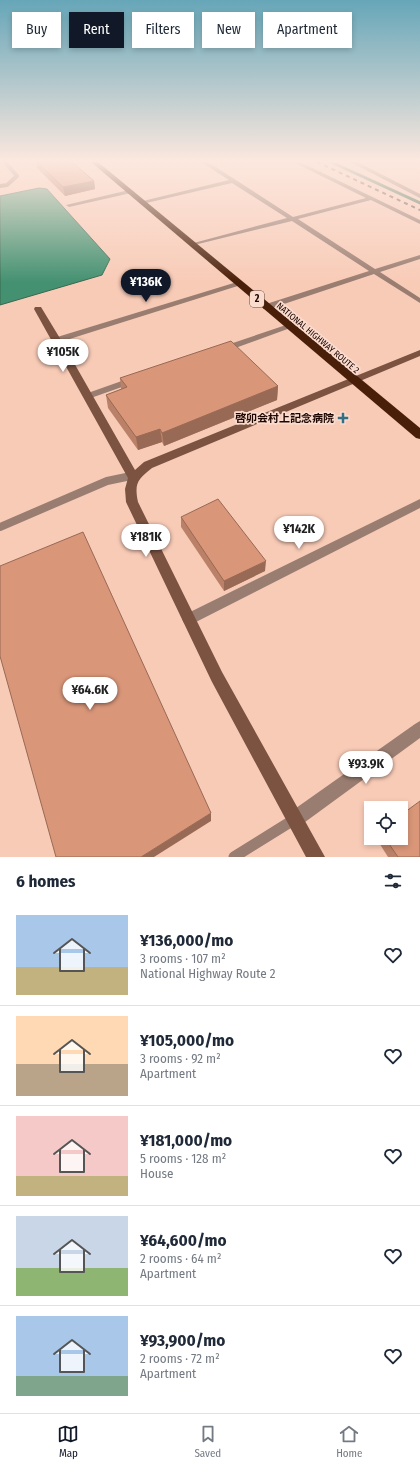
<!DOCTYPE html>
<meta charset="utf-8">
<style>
:root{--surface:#fff;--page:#f6f6f7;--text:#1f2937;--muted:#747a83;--line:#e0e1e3;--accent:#111827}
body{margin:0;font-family:"Fira Sans Condensed","Noto Sans JP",sans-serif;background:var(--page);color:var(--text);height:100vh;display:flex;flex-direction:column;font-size:15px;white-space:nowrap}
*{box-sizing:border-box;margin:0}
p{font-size:13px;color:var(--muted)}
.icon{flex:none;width:22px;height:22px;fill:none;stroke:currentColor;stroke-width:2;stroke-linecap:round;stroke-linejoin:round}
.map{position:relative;height:857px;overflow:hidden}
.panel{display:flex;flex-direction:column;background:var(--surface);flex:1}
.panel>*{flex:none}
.guide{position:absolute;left:12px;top:12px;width:396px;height:36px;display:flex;gap:8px}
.fabs{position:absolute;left:364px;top:801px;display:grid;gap:8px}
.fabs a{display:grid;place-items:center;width:44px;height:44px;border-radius:0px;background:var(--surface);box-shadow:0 2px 6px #0003;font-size:20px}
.price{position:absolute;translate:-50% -34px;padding:0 9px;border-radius:14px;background:#fff;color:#222;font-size:13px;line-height:26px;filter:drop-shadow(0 1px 2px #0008)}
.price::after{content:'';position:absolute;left:50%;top:24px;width:12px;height:9px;margin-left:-6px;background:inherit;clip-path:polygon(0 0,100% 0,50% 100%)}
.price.current{background:var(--accent);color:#fff}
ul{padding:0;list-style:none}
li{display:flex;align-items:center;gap:12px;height:100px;padding:0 16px}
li+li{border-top:1px solid var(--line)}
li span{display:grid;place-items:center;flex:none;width:112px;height:80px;border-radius:0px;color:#555}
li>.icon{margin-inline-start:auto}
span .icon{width:48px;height:48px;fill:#fffc;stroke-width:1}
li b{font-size:17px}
h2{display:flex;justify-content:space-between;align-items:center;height:48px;padding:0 16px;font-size:17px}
.chip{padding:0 14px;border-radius:0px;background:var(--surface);box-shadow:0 2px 6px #0003;font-size:14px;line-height:36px}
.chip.current{background:var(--accent);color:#fff}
.dock{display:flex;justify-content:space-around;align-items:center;height:56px;border-top:1px solid var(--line);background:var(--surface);font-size:11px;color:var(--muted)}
.dock a{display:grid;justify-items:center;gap:2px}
.dock .current{color:var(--accent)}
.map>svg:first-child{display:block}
.water{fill:#449171;stroke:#38674f}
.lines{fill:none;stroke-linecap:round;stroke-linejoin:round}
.stream{stroke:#38674f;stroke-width:3}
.lane-far3{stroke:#9a7d71;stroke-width:4}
.lane-far2{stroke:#9a7d71;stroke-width:6}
.lane-far1{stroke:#9a7d71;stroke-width:8}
.lane{stroke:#9a7d71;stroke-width:11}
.street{fill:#9a7d71;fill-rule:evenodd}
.secondary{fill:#7c5341;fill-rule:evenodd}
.highway{fill:#4a1f09;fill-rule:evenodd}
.rail{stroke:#69493f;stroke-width:2;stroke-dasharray:4 4;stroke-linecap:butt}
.wall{fill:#bb8168}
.shaded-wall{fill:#986955}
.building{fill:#d99679;stroke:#986955}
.poi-dot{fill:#316f85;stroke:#fadcce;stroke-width:1.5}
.labels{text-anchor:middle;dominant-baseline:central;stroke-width:3.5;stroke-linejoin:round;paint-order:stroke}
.far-street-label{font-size:9px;fill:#1d0500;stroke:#fadcce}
.shield{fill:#fadcce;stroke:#5f463e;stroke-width:1}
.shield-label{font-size:10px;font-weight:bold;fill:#1d0500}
.poi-label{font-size:11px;font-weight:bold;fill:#1d0500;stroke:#fadcce;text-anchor:end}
</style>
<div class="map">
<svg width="420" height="857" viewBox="0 0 420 857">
<rect width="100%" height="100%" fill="#f8cbb7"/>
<!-- water -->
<path class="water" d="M39,188l8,1 63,70 -8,16 -102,30v-109z"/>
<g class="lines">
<!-- stream -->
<path class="stream" d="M331,162l89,41"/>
<!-- lane-far3 -->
<path class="lane-far3" d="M0,186l7,-1 10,-9 -12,-14"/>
<!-- lane-far2 -->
<path class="lane-far2" d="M126,477l7,-1"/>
<!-- lane-far1 -->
<path class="lane-far1" d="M0,527l107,-46 24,-5"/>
<!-- lane -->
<path class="lane" d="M234,857l61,-38"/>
<!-- street -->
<g class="street">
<path d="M201,162h7l85,55 73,-19 -73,-36h7l120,58v4l-49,-24 -73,19 77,50 45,-14v4l-40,13 40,26v5l-46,-29 -105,35h-6v-4l106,-34 -77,-50 -102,25v-2l97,-26 -55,-35 -90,21 -3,-2 90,-22z"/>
<path d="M350,162h7l63,32v4z"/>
<path d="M129,190l3,2 -1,1 -62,14 -3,-2z"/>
<path d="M237,282h3l4,2 -184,58h-6l-1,-2 1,-2z"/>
<path d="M286,325h3l4,2 -66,24h-6l-1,-2 1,-2z"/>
<path d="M133,377l3,1 2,2 -2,2 -48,17 -5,-3 2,-2z"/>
<path d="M420,499v9l-226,115 -5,2 -5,-2 -2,-4 2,-4z"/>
<path d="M420,721v17l-119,87 -6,2 -6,-2 -2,-6 2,-6 126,-89z"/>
</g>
<!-- secondary -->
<path class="secondary" d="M35,307h6l20,33 74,130 9,-8 276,-112v6l-268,112c-14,11 -18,15 -14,34l84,170 103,185h-19l-94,-175 -86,-180 -1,-13 3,-11 -94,-169z"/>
<!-- highway -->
<path class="highway" d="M91,162h7l322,266v11l-4,-1z"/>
<!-- rail -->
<path class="rail" d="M317,162l103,48"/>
</g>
<!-- wall -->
<g class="wall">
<path d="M36,162h36l22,19 1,8 -30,7 -28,-28z"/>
<path d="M120,378l158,8 -1,14 -113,46 -2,-4 -24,8 -30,-42 -2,-13 15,-6z"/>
<path d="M181,517l84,54 -41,20 -43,-64z"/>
<path d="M376,838h25l19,19h-32z"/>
</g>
<!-- shaded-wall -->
<g class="shaded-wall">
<path d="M94,181l1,8 -30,7 -2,-9z"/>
<path d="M278,386l-1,14 -113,46 -2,-13z"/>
<path d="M160,429l2,13 -24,8 -2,-13z"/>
<path d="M266,561l-1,10 -41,20v-10z"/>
<path d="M211,813v8l-57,36h-13z"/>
</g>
<!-- building -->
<g class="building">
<path d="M37,162h35l22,19 -31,6z"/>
<path d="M231,341l47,45 -116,47 -2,-4 -24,8 -30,-42 21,-8 -7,-9z"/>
<path d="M218,499l48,62 -42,20 -43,-64z"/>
<path d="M83,532l128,281 -70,44h-85l-56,-201v-90z"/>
<path d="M420,801v56h-22l-13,-19h16v-23z"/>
</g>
<!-- sky -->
<linearGradient id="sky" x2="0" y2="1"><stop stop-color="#66a6b8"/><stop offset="0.57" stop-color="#fce8df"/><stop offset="1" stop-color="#fce8df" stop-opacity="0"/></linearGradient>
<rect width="420" height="282" fill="url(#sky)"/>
<!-- markers -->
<path class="poi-dot" d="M341 412h4v4h4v4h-4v4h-4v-4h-4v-4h4z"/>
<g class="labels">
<!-- far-street labels -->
<g class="far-street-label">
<text transform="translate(318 338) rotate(40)">NATIONAL HIGHWAY ROUTE 2</text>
</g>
<!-- shield labels -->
<rect class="shield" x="250" y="291" width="14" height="16" rx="3"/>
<g class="shield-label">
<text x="257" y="299">2</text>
</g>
<!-- poi labels -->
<g class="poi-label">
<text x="334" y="418">啓卯会村上記念病院</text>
</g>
</g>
</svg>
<div class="fabs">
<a><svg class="icon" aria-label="locate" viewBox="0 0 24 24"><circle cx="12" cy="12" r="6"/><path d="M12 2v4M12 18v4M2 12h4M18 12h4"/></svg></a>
</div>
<b class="price current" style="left:146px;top:303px">¥136K</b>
<b class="price" style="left:63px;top:373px">¥105K</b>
<b class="price" style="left:299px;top:550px">¥142K</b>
<b class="price" style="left:146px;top:558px">¥181K</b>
<b class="price" style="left:90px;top:711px">¥64.6K</b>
<b class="price" style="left:366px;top:785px">¥93.9K</b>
<div class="guide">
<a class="chip">Buy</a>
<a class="chip current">Rent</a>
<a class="chip">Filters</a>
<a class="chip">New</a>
<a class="chip">Apartment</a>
</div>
</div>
<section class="panel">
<h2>6 homes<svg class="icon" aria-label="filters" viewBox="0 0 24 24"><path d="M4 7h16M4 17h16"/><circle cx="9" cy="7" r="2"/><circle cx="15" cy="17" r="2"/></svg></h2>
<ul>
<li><span style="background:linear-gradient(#a9c7e8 65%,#c2b280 0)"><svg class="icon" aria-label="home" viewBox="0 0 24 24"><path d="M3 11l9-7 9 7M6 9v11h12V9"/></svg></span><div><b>¥136,000/mo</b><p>3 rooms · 107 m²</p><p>National Highway Route 2</p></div><svg class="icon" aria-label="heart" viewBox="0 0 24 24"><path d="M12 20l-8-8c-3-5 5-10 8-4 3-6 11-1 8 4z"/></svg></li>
<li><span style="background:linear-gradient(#ffd9b3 60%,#b9a48a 0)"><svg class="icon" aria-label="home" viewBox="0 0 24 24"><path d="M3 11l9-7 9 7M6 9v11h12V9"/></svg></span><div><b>¥105,000/mo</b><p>3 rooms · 92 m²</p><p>Apartment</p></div><svg class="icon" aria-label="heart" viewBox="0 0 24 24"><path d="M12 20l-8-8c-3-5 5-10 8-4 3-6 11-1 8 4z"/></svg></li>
<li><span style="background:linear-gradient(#f6c9c9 75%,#c2b280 0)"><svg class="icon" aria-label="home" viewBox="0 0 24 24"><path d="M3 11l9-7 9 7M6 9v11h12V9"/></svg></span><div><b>¥181,000/mo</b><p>5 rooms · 128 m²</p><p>House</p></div><svg class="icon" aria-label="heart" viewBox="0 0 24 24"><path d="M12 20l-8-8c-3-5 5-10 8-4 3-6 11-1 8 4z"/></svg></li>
<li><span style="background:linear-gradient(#c9d6e8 65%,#8fb573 0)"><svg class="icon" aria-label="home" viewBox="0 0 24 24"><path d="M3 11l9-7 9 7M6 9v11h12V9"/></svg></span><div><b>¥64,600/mo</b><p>2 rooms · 64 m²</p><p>Apartment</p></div><svg class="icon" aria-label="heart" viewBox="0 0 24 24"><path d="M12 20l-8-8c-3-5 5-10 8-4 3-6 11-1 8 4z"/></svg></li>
<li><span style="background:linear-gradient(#a9c7e8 75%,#7fa58c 0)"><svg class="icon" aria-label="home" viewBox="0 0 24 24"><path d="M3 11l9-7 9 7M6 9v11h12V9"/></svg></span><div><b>¥93,900/mo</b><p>2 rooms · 72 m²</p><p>Apartment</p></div><svg class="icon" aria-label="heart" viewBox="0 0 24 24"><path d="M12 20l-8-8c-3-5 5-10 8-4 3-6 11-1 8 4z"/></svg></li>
</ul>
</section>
<nav class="dock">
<a class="current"><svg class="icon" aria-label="map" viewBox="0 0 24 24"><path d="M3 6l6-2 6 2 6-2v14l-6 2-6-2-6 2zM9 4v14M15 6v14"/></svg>Map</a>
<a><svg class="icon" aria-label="saved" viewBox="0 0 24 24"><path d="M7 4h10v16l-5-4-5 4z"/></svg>Saved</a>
<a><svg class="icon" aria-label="home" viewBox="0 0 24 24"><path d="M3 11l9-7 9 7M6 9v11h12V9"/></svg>Home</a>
</nav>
